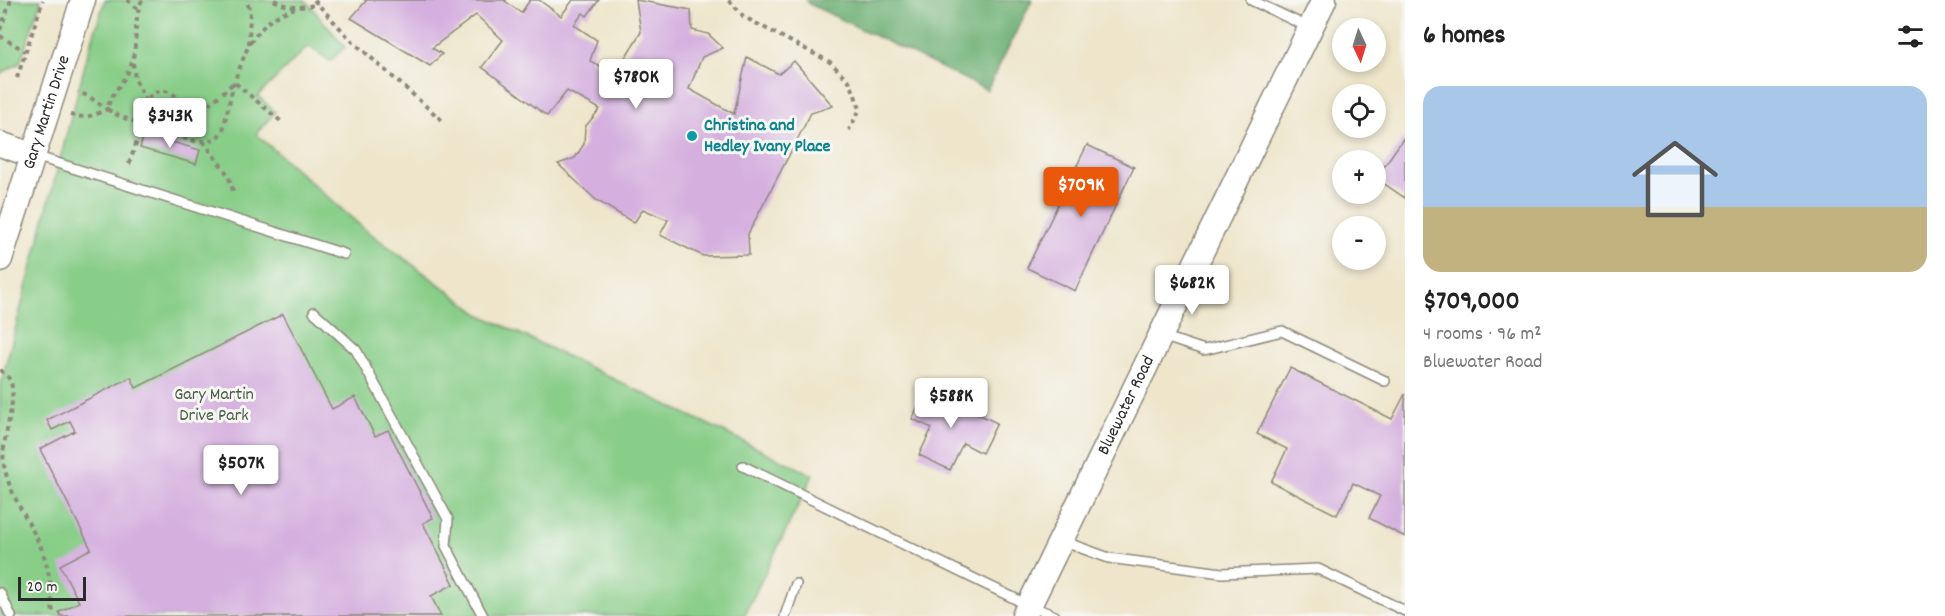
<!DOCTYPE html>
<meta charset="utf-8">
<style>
:root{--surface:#fff;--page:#f2f2f2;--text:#222;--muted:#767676;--line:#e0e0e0;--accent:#ea580c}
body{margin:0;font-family:Dekko,sans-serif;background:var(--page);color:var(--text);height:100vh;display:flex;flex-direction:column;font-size:22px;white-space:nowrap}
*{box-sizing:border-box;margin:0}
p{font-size:20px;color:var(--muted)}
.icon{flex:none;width:33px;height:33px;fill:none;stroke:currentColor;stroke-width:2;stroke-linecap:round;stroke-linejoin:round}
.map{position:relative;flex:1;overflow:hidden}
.panel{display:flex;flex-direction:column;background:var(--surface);width:540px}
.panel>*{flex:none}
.needle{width:39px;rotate:176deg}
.controls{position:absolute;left:1332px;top:18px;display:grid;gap:12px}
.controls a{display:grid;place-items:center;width:54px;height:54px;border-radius:50%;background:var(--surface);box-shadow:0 3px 9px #0003;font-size:30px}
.scale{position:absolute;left:18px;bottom:15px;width:68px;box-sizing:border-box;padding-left:6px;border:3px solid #2b2b2b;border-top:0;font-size:16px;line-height:21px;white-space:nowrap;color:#2b2b2b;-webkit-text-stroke:4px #f6f6f2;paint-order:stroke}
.price{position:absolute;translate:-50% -51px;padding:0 14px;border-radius:6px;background:#fff;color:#222;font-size:20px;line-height:39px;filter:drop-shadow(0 2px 3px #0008)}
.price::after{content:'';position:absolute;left:50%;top:36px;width:18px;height:14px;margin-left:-9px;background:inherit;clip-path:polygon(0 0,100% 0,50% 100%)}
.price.active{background:var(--accent);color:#fff}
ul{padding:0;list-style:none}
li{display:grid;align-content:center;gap:12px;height:318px;padding:0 18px}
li+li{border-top:2px solid var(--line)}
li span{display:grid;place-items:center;height:186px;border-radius:18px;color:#555}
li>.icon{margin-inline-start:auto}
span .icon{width:108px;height:108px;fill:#fffc;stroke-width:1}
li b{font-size:26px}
h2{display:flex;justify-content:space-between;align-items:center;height:72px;padding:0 18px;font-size:26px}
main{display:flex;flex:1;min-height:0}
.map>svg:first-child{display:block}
.green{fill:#88cd88;stroke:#5a7c5a;stroke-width:1.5}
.forest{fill:#6eb074;stroke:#4c6e50;stroke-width:1.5}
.building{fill:#d5b0df}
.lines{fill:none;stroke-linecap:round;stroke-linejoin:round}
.service-casing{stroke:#8c887a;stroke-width:12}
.tertiary-casing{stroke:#8c887a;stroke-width:27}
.path{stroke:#8c887a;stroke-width:4;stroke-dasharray:4.5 4.5;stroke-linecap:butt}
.service{stroke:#fff;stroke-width:9}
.tertiary{stroke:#fff;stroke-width:24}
.culture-dot{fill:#0f9aa8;stroke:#f6f6f2;stroke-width:2}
.labels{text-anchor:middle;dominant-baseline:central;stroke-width:6;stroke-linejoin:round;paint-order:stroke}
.street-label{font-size:18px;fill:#2b2b2b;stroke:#f6f6f2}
.culture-label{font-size:18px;font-weight:bold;fill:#0d838f;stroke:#f6f6f2;text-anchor:start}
.park-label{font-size:18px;fill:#475c47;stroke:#f6f6f2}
</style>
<main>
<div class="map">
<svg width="1405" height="616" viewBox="0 0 1405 616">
<rect width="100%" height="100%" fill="#f6f6f2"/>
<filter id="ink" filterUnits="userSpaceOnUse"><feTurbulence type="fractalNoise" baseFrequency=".0167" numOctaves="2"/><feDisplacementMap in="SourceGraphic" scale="12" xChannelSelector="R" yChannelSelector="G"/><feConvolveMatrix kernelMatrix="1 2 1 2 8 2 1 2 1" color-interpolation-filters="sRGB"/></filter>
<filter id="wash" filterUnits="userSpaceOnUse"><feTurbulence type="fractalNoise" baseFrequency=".008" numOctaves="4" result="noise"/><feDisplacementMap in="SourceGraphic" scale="24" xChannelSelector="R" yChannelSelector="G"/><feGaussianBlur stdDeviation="1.35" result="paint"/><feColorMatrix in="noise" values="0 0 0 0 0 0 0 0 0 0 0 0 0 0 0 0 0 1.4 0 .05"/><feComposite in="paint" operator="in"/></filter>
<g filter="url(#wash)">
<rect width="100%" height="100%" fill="#eee5ca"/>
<!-- green -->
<g class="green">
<path d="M0,0h41l-21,63 -20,11z"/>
<path d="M105,0h200l40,47 -15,14 -22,-15 -50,50 17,16 -19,22 107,94 118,87 332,160 -69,141h-744v-229l88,-334z"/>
</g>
<!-- forest -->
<path class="forest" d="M806,0h226l-45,90 -178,-86z"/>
<g id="blocks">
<!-- building -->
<g class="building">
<path d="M365,0h141l-1,1 16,12 9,-13h9l22,16 12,-16h26l-12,16 -4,-3 -9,12 23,15 -7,21 25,13 26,-42 -5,-32 55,10 1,20 16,4 15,14 -21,9 -13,32 45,25 13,-57 32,17 15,-13 39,45 -22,7 -63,121 1,21 -46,1 -43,-21 8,-15 -25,-11 -9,14 -38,-23 -38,-36 17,-6 9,-14 1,-17 15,-18 -33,-18 -20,25 -65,-49 21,-27 -27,-25 -44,33 10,6 -12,12 -79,-48 15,-17z"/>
<path d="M144,134l56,16 -4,14 -56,-16z"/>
<path d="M1405,136v62l-29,-20z"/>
<path d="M1087,145l47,22 -59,124 -48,-23z"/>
<path d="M283,314l49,95 23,-12 20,39 13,-6 45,88 -10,5 31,61 -23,12 10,20h-380l-2,-4 20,-10 -19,-37 31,-16 -51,-100 35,-18 -5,-10 -18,9 -5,-10 84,-43 5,11z"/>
<path d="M1290,368l102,51 13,-25v143l-36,-19 11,-22 -27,-13 -16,32 -66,-33 16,-33 -30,-15z"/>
<path d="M934,393l63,30 -15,30 -19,-10 -13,27 -31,-15 13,-27 -20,-9 12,-25 8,4z"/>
</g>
</g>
</g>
<g filter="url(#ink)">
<use href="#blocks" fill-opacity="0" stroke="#8c887a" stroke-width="1.5"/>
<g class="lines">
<defs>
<g id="service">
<path d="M1251,0l59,28"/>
<path d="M35,156l309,98"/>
<path d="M314,312l42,38 92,169 -2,27 37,70"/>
<path d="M1162,336l42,14 78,-19 103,50"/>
<path d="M743,466l285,139 27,11"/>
<path d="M1062,541l47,17 113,15 96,-4 87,42"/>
<path d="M0,593l11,23"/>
<path d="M785,616l11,-32"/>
</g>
<g id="tertiary">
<path d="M0,144l32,11"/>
<path id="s1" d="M0,259l83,-259"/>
<path id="s2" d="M1024,616l300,-616"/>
</g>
</defs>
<!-- service casing -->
<use href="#service" class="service-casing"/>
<!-- tertiary casing -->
<use href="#tertiary" class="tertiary-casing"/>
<!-- path -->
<g class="path">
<path d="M127,0l11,9"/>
<path d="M142,0c-9,20 -4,42 -10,62 -5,18 -20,29 -25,47 14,10 31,13 48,18 20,6 40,21 62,11l6,-8 11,-48 15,-38 1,-34 -4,-10"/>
<path d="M274,0c15,9 27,8 44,4"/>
<path d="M314,0l37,40 94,83"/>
<path d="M729,0l15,17 86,45 20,20 10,27 -11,21"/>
<path d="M0,30l11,-30"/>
<path d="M0,36l25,15"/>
<path d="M250,43c14,-19 22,-27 45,-35"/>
<path d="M133,63l2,16 11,22"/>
<path d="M17,78l26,-78"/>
<circle cx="163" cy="110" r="19"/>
<path d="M182,109c22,3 37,-12 52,-27l49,41"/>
<path d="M70,115c15,4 23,1 37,-6l-19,-13 -10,-4"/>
<path d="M203,141l25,34 6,19"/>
<path d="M129,164l14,-40"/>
<path d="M0,370c3,3 8,6 10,10 9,20 -10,59 -6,85 5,29 24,54 36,80 10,23 11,46 13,71"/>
</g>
<!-- service -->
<use href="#service" class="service"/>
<!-- tertiary -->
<use href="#tertiary" class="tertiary"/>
</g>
</g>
<!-- markers -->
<circle class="culture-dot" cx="692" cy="136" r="6"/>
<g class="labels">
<!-- street labels -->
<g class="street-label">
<text stroke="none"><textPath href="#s1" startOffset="154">Gary Martin Drive</textPath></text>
<text stroke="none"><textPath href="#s2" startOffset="234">Bluewater Road</textPath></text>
</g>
<!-- culture labels -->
<g class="culture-label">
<text x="704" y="126">Christina and<tspan x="704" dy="21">Hedley Ivany Place</tspan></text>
</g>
<!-- park labels -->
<g class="park-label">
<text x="214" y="395">Gary Martin<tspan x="214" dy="21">Drive Park</tspan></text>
</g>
</g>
</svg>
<div class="controls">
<a><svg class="needle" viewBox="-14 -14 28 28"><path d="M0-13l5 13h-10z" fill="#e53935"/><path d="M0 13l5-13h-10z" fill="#767676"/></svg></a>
<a><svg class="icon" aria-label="locate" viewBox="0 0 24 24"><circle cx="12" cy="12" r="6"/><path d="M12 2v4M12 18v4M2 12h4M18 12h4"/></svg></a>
<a>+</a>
<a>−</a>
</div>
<div class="scale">20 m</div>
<b class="price" style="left:636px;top:110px">$780K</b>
<b class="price" style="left:170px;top:149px">$343K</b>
<b class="price active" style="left:1081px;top:218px">$709K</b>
<b class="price" style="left:1192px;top:316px">$682K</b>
<b class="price" style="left:951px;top:429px">$588K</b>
<b class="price" style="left:241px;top:496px">$507K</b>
</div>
<section class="panel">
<h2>6 homes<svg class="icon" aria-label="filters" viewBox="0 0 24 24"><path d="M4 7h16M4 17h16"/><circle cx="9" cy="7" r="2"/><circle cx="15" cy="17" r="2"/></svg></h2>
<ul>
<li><span style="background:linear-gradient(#a9c7e8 65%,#c2b280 0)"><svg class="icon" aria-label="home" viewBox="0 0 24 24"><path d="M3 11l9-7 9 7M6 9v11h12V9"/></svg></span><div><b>$709,000</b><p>4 rooms · 96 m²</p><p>Bluewater Road</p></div></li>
</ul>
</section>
</main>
